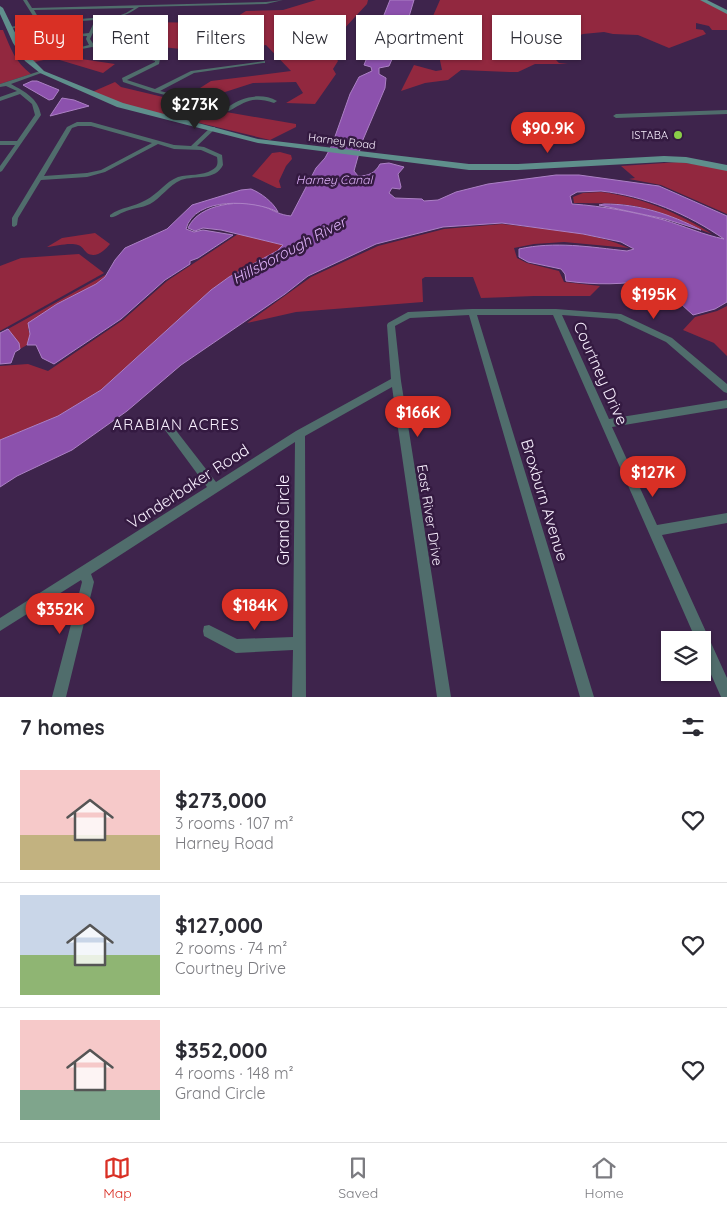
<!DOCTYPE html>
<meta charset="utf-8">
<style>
:root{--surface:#fff;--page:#f7f7f7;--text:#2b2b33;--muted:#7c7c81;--line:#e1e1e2;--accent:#d93025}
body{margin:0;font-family:Quicksand,sans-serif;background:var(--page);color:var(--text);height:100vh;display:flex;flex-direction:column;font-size:19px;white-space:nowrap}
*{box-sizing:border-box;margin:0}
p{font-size:16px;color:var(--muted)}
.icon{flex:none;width:28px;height:28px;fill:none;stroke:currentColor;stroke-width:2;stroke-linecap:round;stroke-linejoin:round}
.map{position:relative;height:697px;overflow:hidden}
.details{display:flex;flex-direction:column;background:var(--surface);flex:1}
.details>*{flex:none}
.hud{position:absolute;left:15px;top:15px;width:698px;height:45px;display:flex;gap:10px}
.controls{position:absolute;left:661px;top:631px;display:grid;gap:10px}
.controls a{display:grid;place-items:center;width:50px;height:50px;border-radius:0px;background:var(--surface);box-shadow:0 1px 4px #0004;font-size:25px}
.price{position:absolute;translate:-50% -42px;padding:0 11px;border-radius:18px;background:var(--accent);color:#fff;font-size:16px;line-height:32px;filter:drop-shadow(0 1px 2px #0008)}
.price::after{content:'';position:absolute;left:50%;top:30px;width:15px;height:11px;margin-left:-8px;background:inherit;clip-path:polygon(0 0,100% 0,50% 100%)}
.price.on{background:#222;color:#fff}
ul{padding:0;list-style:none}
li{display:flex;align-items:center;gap:15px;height:125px;padding:0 20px}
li+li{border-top:1px solid var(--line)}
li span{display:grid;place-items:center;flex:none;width:140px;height:100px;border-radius:0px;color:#555}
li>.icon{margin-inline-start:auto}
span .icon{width:60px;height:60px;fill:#fffc;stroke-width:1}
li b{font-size:21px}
h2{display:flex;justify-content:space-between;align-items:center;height:60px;padding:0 20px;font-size:21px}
.tag{padding:0 18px;border-radius:0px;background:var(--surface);box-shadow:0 1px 4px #0004;font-size:18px;line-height:45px}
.tag.on{background:var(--accent);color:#fff}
.dock{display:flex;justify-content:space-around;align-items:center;height:70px;border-top:1px solid var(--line);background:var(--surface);font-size:14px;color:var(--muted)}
.dock a{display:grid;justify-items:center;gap:2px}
.dock .on{color:var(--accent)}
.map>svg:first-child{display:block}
.green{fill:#92283f}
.water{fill:#8c51ad;stroke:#ac80c5;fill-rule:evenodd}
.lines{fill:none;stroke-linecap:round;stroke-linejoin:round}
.street{fill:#506d6c;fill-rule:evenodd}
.secondary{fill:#5f8f8c;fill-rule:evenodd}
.poi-dot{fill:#8ace48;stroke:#341a41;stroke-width:2}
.labels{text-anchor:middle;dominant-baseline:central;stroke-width:5;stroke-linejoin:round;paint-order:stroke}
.far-poi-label{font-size:11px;fill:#f7eefd;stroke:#341a41;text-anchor:end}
.far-street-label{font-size:11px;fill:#f7eefd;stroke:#341a41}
.far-water-label{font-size:12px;font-style:italic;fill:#dfb2f9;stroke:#341a41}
.street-label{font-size:14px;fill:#f7eefd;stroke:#341a41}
.water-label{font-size:15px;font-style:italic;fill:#dfb2f9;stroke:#341a41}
.neighbourhood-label{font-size:15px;letter-spacing:1px;fill:#f7eefd;stroke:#341a41}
.near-street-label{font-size:16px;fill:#f7eefd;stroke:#341a41}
</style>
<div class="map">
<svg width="727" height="697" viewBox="0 0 727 697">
<rect width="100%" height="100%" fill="#3e244c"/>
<!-- green -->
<g class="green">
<path d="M316,0h52l-1,4 -25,27 -2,17 -8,5 6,8 -5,8 3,5 -21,30 -29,-1 17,-10 -7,-11 -43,1 -28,9 -25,-4 11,-7 80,-10 -25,-26 -75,13 -10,-9 -57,-6 -8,-7 9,-9 17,-5 76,1 20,-7 8,-5 37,-1z"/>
<path d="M440,0h261l26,13v17h-15l-3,-4 -13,-3v6l7,1 3,4 -37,14 -31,-13 -25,-1 -9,-2 -21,2 -26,10 -1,16 3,3 9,1h-33l-17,8h-9l-48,-2 -13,10 -23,3 -24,8 13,-26 22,6 6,-1 -9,-43v-11z"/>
<path d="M0,30h3c7,17 12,32 28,44l-31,10z"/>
<path d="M21,37l18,2 13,12 9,5 54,8 -12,9 -50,-15 -23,5 -4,-7z"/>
<path d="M115,82l6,5 105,25 70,12v3l-26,13 -141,-34 -37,-14z"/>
<path d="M280,152l11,3 1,4 -6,7 -7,15 2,7h-4l-25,-12 20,-23z"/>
<path d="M679,162l48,7v45l-66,-29 -32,-6 6,-1 -14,-12z"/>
<path d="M601,192c41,5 77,21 111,42 -24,-8 -46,-22 -72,-27 -22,-5 -44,-3 -66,-4l-1,-6 10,-4z"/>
<path d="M502,224c42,5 89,7 127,24l-65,-6 -30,2 -20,4 3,10 10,5 32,8 5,11 36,4 -10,10h-56l-53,2 -8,-21h-48l-3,2 1,23 -127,10 -49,11 64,-46 67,-31 66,-17z"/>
<path d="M95,233l15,11c-5,6 -14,15 -23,9 -3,-3 -5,-7 -9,-8 -8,-3 -22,1 -31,2l15,-9z"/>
<path d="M238,234l45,11 -6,6 -48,26 -18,13 -110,100 -43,26 -58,24v-74l28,-2 20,7 75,-51 44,-39z"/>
<path d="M79,254l25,19 -104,58v-65l21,-8z"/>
<path d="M107,274c-6,11 -37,23 -49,30 -12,6 -21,17 -30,25l2,5 -3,11 -7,4 -12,-20z"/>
<path d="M727,306v50l-13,-13 -31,-13 12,-13 22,-6z"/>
</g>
<!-- water -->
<g class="water">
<path d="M390,0h24l-16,53 -5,4 -4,9 -10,2v6l7,4 -1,10 -23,54 -8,29 4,5c11,0 17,-3 22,-12l9,-1 15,4 -6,7 3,13 -1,2 -8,-1 -3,5 6,5 27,1 2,2 14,-1 18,-8 32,-8 68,-9h23l80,11 68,30v86l-12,7 -22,6 -39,-36c-29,6 -59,6 -88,2l-1,-7 -4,-5 -33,-7 -9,-5v-8c36,-8 71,-2 108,2l7,-2 -13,-7 -38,-8 -81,-11 -59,4 -67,17 -68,32 -23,18 -104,71 -54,46 -55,39 -55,26 -17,11v-47l58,-24 43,-26 110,-100 18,-13 48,-26 6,-6 -62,-15 -18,-2 -8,3 -7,-3c11,-25 54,-29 77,-21 10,4 15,8 26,9l25,-48 9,-10 7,-13 18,-51 9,-17 13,-6 -1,-4 -7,-2zM601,191c44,5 87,23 123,48 -20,-4 -40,-13 -60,-19 -30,-8 -61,-14 -92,-16l-2,-8 7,-4z"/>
<path d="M32,81h5l22,9 -6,9 -4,1 -26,-15z"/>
<path d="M62,98l12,2 15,6 -39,10z"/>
<path d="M251,189c10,4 22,13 27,23 -23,-12 -84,-16 -92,17l8,3 9,-2 30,5 -35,23 -8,3v3l-25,16 -44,39 -67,45 -12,-6 -6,-13h-9l3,-11 -2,-11 29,-19 39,-20 9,-7 10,-17 10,-12 42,-19 25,-24 49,-15z"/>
<path d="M604,204c35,0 66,10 97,26l-36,-11 -66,-14z"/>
<path d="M8,329l11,14 1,6 -5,3 -4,11 -11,1v-31z"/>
</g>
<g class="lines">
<!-- street -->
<g class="street">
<path d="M23,0h4l5,8 234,-6 17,-2 -17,4 -127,3c-14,10 -23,11 -40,13l-9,19 4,6c21,8 44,7 66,14l-1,5 -32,16 28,9 36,-18 74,-10v2h-2l-69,10 -34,18 68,16c14,-10 33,-15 49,-6l-3,2c-21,-7 -27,-2 -45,8l-76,-19 -30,-10 -1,-4 33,-16v-1l-13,-4 -34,-5 -16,-5 -15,3v-2l12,-3 -3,-6 1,-3 -24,1 -2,-1 28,-3 6,-13 -55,4 -31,5 1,-2 27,-5zM134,8l-8,5 -8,3 -77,6 -7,-12z"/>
<path d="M40,71l4,1 -33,12c14,8 27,14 30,31l-39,56 -2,1v-6l15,-21h-15v-4h17l18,-26 -3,-11 -12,-10 -20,7v-4l17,-6 -11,-5 -6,1v-3z"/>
<path d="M727,110v4l-111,4 -3,-2 3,-2z"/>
<path d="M77,122h14l83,23 17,1 20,-19h4v2l-18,17 7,1 18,8 1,10c-8,16 -27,10 -42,15 -12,5 -20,18 -31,24 -8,4 -18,4 -26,8 -6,2 -9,6 -14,5v-2c11,-8 24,-8 36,-15 12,-6 19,-18 32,-23 11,-3 24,-1 34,-7 6,-3 6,-7 5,-13l-16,-7 -27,-1 -16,-5 -53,28 -18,5 -46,3 -23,38 -1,7 -3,2 -2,-1v-8l55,-91zM78,126h13l61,17 -51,27 -14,3 -43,3 28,-48z"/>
<path d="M472,309h84l65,5 51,24 55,46v9l-3,-1 -58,-50 -49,-23 -55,-4 47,104 118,-19v8l-115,19 45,98 70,-12v10l-65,12 65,143v19h-6l-19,-43v-14h-6l-143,-325h-76l117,382h-14l-111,-382 -59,3 -15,8 6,55 50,316h-14l-45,-310 -87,49 1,261h-14l1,-47 -57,3 -32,-17 -1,-5 1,-5 5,-1 28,14 56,-2 2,-195 -204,132 3,8 -28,115h-14l30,-115 -1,-2 -81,51v-13l207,-131 -42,-57 -2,-3 2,-3 3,-1 3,1 45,58 80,-51 95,-52 -4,-54 1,-2 20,-11z"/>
</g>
<!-- secondary -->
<g class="secondary">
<path d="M700,0h7l20,10v4z"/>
<path d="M0,6l3,2 21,43 20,20 79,32 135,36 211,25h49l146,-8 22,1 41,8v6l-41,-8 -22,-1 -146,8h-49l-211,-27 -141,-36 -77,-34 -15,-12 -12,-18 -13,-29z"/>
</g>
</g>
<!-- markers -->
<circle class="poi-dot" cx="678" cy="135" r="5"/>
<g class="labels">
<!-- far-poi labels -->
<g class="far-poi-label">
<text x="668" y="135">ISTABA</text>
</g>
<!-- far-street labels -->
<g class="far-street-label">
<text transform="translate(342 141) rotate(7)">Harney Road</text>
</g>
<!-- far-water labels -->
<g class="far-water-label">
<text x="334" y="179">Harney Canal</text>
</g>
<!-- street labels -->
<g class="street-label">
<text transform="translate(430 515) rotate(81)">East River Drive</text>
</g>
<!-- water labels -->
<g class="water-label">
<text transform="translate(289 250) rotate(-28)">Hillsborough River</text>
</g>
<!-- neighbourhood labels -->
<g class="neighbourhood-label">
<text x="176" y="424">ARABIAN ACRES</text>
</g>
<!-- near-street labels -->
<g class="near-street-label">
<text transform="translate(601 373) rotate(66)">Courtney Drive</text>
<text transform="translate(188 486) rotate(-33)">Vanderbaker Road</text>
<text transform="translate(545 500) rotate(73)">Broxburn Avenue</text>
<text transform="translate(283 520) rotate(-90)">Grand Circle</text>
</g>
</g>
</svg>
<div class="controls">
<a><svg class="icon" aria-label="layers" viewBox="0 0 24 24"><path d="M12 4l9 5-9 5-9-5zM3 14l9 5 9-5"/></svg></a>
</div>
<b class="price on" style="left:195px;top:130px">$273K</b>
<b class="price" style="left:548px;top:154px">$90.9K</b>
<b class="price" style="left:654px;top:320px">$195K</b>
<b class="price" style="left:418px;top:438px">$166K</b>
<b class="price" style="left:653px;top:498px">$127K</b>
<b class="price" style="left:255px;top:631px">$184K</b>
<b class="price" style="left:60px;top:635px">$352K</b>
<div class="hud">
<a class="tag on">Buy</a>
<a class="tag">Rent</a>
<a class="tag">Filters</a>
<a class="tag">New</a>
<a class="tag">Apartment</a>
<a class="tag">House</a>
</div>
</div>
<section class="details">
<h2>7 homes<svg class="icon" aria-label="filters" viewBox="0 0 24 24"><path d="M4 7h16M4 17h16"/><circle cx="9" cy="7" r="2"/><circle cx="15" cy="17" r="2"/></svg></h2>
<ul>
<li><span style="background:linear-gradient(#f6c9c9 65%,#c2b280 0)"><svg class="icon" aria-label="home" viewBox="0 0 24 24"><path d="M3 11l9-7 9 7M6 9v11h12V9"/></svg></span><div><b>$273,000</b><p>3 rooms · 107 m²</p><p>Harney Road</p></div><svg class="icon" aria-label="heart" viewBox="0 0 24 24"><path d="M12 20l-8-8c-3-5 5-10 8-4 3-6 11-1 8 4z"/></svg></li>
<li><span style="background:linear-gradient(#c9d6e8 60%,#8fb573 0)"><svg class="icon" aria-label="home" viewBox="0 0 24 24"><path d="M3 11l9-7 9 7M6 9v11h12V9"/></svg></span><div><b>$127,000</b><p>2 rooms · 74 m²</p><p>Courtney Drive</p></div><svg class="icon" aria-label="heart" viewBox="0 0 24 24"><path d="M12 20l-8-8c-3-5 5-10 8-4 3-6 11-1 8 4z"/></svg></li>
<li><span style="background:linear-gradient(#f6c9c9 70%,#7fa58c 0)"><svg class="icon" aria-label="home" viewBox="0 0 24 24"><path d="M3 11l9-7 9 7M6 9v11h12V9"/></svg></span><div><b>$352,000</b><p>4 rooms · 148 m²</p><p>Grand Circle</p></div><svg class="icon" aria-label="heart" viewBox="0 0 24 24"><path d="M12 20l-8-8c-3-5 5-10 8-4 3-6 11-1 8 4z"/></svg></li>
</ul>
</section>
<nav class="dock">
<a class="on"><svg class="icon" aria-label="map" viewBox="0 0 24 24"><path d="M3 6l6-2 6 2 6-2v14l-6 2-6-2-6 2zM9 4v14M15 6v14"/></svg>Map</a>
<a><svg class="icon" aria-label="saved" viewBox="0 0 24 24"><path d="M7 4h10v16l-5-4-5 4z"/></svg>Saved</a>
<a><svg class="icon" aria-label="home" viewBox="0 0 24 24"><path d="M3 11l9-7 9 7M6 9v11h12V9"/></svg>Home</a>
</nav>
